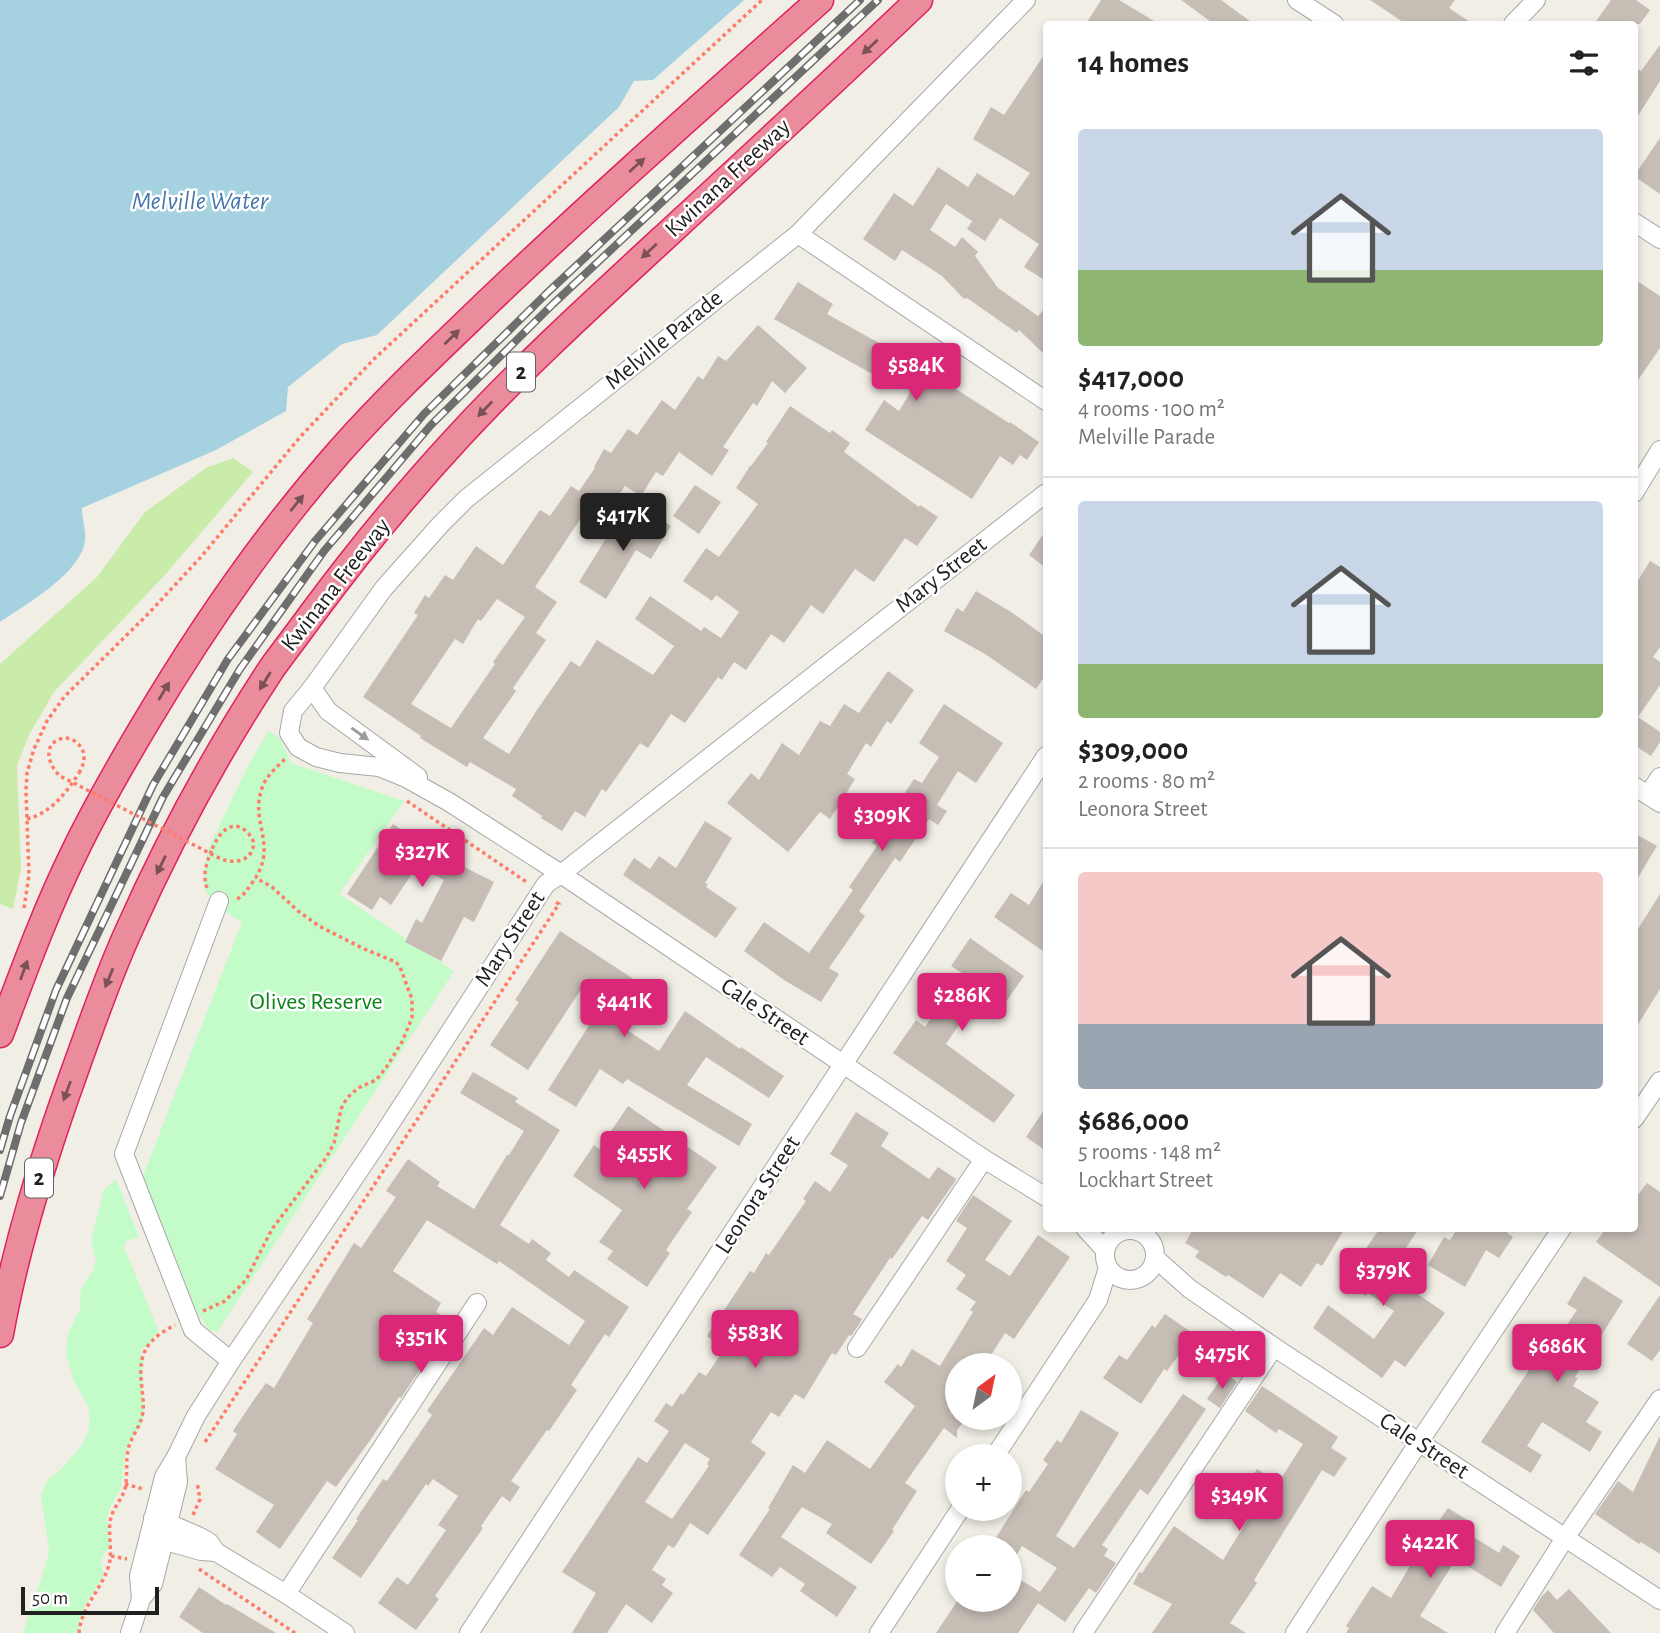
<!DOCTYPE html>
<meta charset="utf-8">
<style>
:root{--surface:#fff;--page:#f2f2f2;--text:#222;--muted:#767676;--line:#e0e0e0;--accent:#db2777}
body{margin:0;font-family:"Alegreya Sans",sans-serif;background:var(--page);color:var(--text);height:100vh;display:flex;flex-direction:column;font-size:26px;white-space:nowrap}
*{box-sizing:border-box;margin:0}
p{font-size:23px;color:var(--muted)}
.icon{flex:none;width:38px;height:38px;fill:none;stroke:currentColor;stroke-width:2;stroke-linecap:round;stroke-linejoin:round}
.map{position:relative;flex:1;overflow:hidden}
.drawer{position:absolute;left:1043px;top:21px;width:595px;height:1211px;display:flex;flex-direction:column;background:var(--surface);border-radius:7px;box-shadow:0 4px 10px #0003}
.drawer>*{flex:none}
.needle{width:46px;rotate:33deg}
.fabs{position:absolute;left:945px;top:1353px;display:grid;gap:14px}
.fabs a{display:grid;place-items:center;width:77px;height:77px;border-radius:50%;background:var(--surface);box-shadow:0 4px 10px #0003;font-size:35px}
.scale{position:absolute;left:21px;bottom:18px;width:138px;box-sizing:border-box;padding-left:7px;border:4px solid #202020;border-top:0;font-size:19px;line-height:24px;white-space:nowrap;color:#202020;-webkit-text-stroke:5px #fff;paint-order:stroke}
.price{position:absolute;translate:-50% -60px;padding:0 16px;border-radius:7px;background:var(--accent);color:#fff;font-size:23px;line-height:46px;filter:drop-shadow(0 2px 4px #0008)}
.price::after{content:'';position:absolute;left:50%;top:42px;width:21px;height:16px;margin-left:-10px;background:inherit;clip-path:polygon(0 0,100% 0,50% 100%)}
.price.current{background:#222;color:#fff}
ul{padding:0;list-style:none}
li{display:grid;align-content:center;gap:14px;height:371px;padding:0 35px}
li+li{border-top:2px solid var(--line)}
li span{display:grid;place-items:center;height:217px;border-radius:7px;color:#555}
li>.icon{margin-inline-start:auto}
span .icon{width:126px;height:126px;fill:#fffc;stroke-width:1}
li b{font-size:30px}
h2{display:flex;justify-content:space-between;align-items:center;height:84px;padding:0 35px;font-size:30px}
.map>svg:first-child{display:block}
.grass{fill:#c9ecab}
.park{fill:#c3fbc9}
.water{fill:#a5d1e0}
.building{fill:#c6bdb5;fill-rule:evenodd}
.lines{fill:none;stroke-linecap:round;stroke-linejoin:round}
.minor-casing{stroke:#a7a7a7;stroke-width:20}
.highway-casing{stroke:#e1215e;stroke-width:29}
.path{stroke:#fe7d6a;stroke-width:3.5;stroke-dasharray:3.5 3.5;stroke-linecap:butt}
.minor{stroke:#fff;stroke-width:18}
.highway{stroke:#ea8c9b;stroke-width:26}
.rail-casing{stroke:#6e6e6e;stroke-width:8}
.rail{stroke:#fff;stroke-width:5;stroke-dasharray:16;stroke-linecap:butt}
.path-bridge{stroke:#fe7d6a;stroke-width:3.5;stroke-dasharray:3.5 3.5;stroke-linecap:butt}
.oneway{fill:#7b5157}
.oneway2{fill:#9b9b9b}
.labels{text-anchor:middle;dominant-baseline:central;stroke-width:5;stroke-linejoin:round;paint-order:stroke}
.shield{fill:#fff;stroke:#636363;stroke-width:2}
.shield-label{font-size:23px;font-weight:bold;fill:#202020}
.street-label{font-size:24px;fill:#202020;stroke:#fff}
.park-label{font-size:24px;fill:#088415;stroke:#fff}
.water-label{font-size:26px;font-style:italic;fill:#4576ac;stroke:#fff}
</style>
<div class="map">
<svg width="1660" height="1633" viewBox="0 0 1660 1633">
<rect width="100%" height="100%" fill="#f1eee6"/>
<!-- grass -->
<path class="grass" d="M233,458l20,14 -89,104 -110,116 -24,41 -13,32 4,103 -8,41 -13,-5v-240l97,-87 48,-65 61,-44z"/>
<!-- park -->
<g class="park">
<path d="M269,731l12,9 10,23 113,38 -65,93 115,77 -237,361 -8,-2 -12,-18 -54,-136 99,-254 -27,-17 -11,-17 2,-31 4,-12 40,-83z"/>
<path d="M116,1179l23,58 -13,4 -2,6 35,85 -4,3 -7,12h-4c-4,4 -4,8 0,13l-2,20 2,36 -3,10 -14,19 -6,42 -11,20 -3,12 3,29c-10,7 -10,15 -6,26l-19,32 -8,27h-54l23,-69 3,-14 -8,-55 6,-14 15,-13 20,-23 6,-13 2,-11 -2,-15 -14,-25 -8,-27 2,-20 13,-28 -1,-10 1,-7 12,-18 3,-11 -5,-19 13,-51z"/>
</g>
<!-- water -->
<path class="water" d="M0,0h744l-91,80 -19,1 -15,26 -242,228 -35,9 -54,43 -2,24 -70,39 -134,58c0,10 4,22 3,32 -3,33 -60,65 -85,82z"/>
<!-- building -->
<g class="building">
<path d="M1101,0h18l40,24h-73z"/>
<path d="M1181,0h40l33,24h-40z"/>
<path d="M1370,0h85l-6,8 24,16h-67z"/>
<path d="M1611,0h25l14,10 -10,14h-46z"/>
<path d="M1660,45v36l-26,41v-55l7,4z"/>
<path d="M1046,52v229l-22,-14 15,-23 -39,-26 -15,23 -18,-12 5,-8 -26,-17 -16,26 25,17 7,-10 16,15 -3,4 23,32 40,28 8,-9v49l-27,-26 -2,3 -50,-35 -3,1 -22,-23 -40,-26 -7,11 -32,-22 31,-46 19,13 25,-39 30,20 9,-14 37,23 16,-23 -57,-34 18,-32 13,8z"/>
<path d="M1660,138v56l-26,-18z"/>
<path d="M1634,279l26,17v52l-26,38z"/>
<path d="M798,282l35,22 -6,10 122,68 -1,2 61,39 1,-1 29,20 -12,18 -7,-5 -7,10 -13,-9 -28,43 -107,-69 19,-30 15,11 15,-25 -25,-15 -6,9 -109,-61z"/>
<path d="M758,325l49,43 -22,25 -13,-12 -15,25 -4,-3 -30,44 6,3 -17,26 -33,-24 -16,24 -7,-4 -15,24 -16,-10 -29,42 -15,-10 -46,69 22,15 -21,31 10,7 -33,48 3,3 -33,47 26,16 28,-44 34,-49 9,6 17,-27 56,35 21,-29 -39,-27 15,-23 51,35 3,-4 17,11 18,-26 -23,-17 -4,6 -29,-20 23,-33 13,9 39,-53 -22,-16 14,-22h1l17,-23 -2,-1 24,-36 40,27 2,-3 18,13 -6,9 75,55 1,-2 18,12 -21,29 -12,-8 -31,44 -19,-13 -32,45 -12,-9 -27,38 -13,-9 -25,36 -12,-8 -12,18 -4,-3 -33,46 -14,-9 -23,34 -8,-5 -34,49 -4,-3 -17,28 -10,-6 -13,20 -21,-13 1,-2 -30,-20 4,-7 -46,-27 -3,5 -47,-29 1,-2 -58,-39 55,-82 -4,-2 11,-18 4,3 16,-23 8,5 23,-34 27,19 37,-55 10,6 21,-30 8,5 16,-23 -1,-1 10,-18 7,4 17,-24 9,6 25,-35 13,10 23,-34 5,4 15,-24 8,5zM497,599l28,18 -32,45 2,2 -44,64 -40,-24 44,-65 8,5 15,-25 3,2z"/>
<path d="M695,485l26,17 -22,32 -26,-18z"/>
<path d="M645,510l26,16 -20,33 -15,-9 -30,49 -27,-17 34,-55 16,10z"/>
<path d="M1046,530v38l-17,-13z"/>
<path d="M1650,561l10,6v80l-7,10 7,5v23l-22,32 22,15v10l-9,14 -17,-11v-158z"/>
<path d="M976,591l35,21 35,25v37l-10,15 -51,-35 -41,-23 13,-23 6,4z"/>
<path d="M888,671l26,19 -23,34 -4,-3 -16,26 -5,-4 -19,31 8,5 -25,40 -10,-7 -32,40 -61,-49 24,-30 8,7 23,-37 17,12 21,-34 10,5 14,-22 15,9z"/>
<path d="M944,704l59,39 -27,40 -18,-12 -21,34 10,6 -9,14 -9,-6 -29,43 -5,-4 -36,53 6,5 -36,52 10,6 -18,28 -37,-22 -40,-29 20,-29 45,31 44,-63 -4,-3 28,-41 -5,-3 42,-64 8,4 17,-26 -20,-14z"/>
<path d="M705,821l27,17 -27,45 3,1 -2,3 31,21 -21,30 -93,-63 11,-17 16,11 9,-13 17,12z"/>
<path d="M393,824l41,28 60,30 -20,40 -10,-5 -23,44 -36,-19 11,-23 6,4 22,-43 -27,-14 -26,39 -11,-8 -8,13 -25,-16z"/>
<path d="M1634,833l23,13 -23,38z"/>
<path d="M1046,877v76l-52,-36 17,-24 18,12z"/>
<path d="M1660,894v95l-26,42v-96z"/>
<path d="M560,931l92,60 -25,39 32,21 26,-40 55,38 1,-2 43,29 -15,22 -63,-41 -19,28 65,39 -13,22 -112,-67 -4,5 -23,-15 -24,38 -28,-17 54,-85 -22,-14 -52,79 -38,-25 29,-43 -4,-2z"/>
<path d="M970,938l54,38 -19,27 -21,-15 -38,56 69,51 -21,28 -101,-70 23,-33 9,7 37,-54 -11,-7z"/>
<path d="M473,1072l45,26 -3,4 45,28 -60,95 29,19 3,-5 19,14 -5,7 23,17 5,-7 55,37 -20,30 -4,-3 -34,51 6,5 -28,41 -2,-1 -36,51 9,6 -10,15 -8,-6 -21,30 2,2 -48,68 4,3 -23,31 -38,-27 19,-26 11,8 38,-55 -8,-5 20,-29 -25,-17 -5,7 -2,-2 -65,94 -29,-20 26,-38 -2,-1 27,-40 4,2 45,-66 -5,-4 57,-83 9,7 19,-28 57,38 16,-24 -86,-60 -2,3 -70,-44 -34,51 48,32 -5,9 13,8 -22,35 2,1 -28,42 -2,-1 -28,42 -35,48 -9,-6 -47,68 -24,-17 18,-27 -59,-36 22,-35 -4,-3 20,-30 13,-18 8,5 39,-65 -6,-4 47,-76 7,5 35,-51 -10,-6 22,-32 32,23 -3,4 37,23 33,-54h2l15,-24 -64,-38z"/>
<path d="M628,1106l89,61 -30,42 5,3 -26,38 4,3 -23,34 -40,-28 6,-8 -14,-9 23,-32 -49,-34 21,-31 5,4z"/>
<path d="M1046,1107v44l-20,-14z"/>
<path d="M856,1112l33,21 -8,13 48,33 9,-12 18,12 -2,4 -26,37 -6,-4 -30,43 -2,-1 -37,56 9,5 -4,7 -7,10 -2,-1 -13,20 -4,-2 -28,46 -9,-5 -16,23 -8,-5 -20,30 15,11 -58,82 -18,-12 -16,25 -6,-3 -16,25 14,9 -4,6 11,8 -21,30 -26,-19 -19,29h-35l24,-40 -34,-21 76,-115 9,6 22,-32 -15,-10 12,-18 6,4 9,-14 2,2 16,-23 7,4 19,-28 -18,-12 43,-65 4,2 12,-20 3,2 37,-54 -3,-2 12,-18 15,11 18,-27 -18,-11zM685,1443l25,16 -3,5 2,2 -37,53 -27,-17z"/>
<path d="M1647,1183l13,9v95l-64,-45 10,-14h28v-28z"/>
<path d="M973,1195l39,26 -27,39 25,16 28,-41 32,22 -56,82 -9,-6 -20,32h-28v53h10l-10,12v8l-13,-10 -39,55 12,8 -25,39 2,1 -23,33 -45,-31 6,-9 -30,-17 -21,30 76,50 -20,30 -37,-26 5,-7 -25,-17 -8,10 -33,-22 31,-46 -2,-1 25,-43 12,8 22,-33 43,29 45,-63 -31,-24 14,-18 3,3 11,-18 28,17 33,-54 -3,-2 6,-8 -20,-13 10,-14 -20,-14 21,-33 -11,-7z"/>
<path d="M1194,1228h151l-23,38 -5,-3 -16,24 -21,-14 -17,25 -35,-23 -2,2 -31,-20 4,-6 -14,-8z"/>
<path d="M1380,1228h39l-30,46 56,39 -40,54 -10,-7 -13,18 -69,-50 15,-23 46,34 20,-28 -26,-18 -2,3 -22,-15z"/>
<path d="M1458,1228h43l12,9 -14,21 -13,-8 -21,37 -37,-22 16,-28 6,3z"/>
<path d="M1584,1276l39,25 -48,76 3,1 -5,8 26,16 -13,20 16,10 -12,20 -48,-30 -15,24 15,9 -11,18 -50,-31 52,-78 5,4 39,-58 -10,-6z"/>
<path d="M1660,1295v55l-8,11 -25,-17z"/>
<path d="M1165,1314l29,20 -27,37 -3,-2 -23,35 -38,-26 16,-23 8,5 25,-35 3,3z"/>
<path d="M1225,1373l12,9 -17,26 -13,-9z"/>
<path d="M1262,1386l76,51 -7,11 16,10 -13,19 -12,-7 -68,110 3,3 -27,40 16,10h-94l20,-29 -39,-20 6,-12 3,1 32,-47 49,34 38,-62 -16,-10 12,-19 21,14 25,-39 -24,-15 -3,4 -31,-22z"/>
<path d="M1183,1394l23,15 -58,86 -8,-6 -38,56 6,4 -4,7 12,7 -20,30 -7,-5 -24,34 -27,-19 -20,30h-82l22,-33h52v-27l30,19 17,-24 -35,-22 -12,20v-19h-20l36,-57 3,2 19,-28 -5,-4 14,-20 4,3 20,-33 38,23 -63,103 18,12z"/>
<path d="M1660,1436v118l-19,-12 -2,2 -44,-30 23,-33 15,11z"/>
<path d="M1448,1508l22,14 -6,9 35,22 4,-8 17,11 -19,31 -45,-28 -36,57 28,17h-102l3,-5 -3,-2 26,-40 19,12 32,-54z"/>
<path d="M199,1587l27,18 1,-1 49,29h-73l-24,-16z"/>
<path d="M1569,1589l42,44h-57l-21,-23 8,-13 7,-7 9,10z"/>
</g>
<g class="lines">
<defs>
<g id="minor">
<path d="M1026,0l-228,234 -332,265 -25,25 -57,64 -72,100 -19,23 -4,22 9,14 18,10 24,6 39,4 27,11 43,24 112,72 423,285 62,38"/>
<path d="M1297,0l37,24"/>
<path d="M1513,24l23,-24"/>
<path d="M1634,222l26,17"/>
<path d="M798,234l248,167"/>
<path d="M1634,493l26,-43"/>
<path d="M312,688l16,23 90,66"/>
<path d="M1634,786l26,17"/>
<path d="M1648,795l12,-18"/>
<path d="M219,901l-95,253 69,176 38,31"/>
<path d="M1634,1119l26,-38"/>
<path d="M1085,1228l20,22"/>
<circle cx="1130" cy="1255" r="25"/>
<path d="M1155,1258l35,31 84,58 386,253"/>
<path d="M857,1348l127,-189"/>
<path d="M995,1456l103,-156 10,-32"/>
<path d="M153,1518l15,5 30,13 11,6 7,10 70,42 59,39"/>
<path d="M155,1538l46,13 15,1"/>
<path d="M286,1594l191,-291"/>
<path d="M141,1599l-2,-23 25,-99 12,-20 20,-41 35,-55 144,-214 171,-263 15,-10 485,-381"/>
<path d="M130,1633l11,-34 12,-15 11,-44 14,-58 -2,-25"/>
<path d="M469,1633l577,-877"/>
<path d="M879,1633l82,-125"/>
<path d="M1083,1633l191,-286"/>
<path d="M1295,1633l124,-191 143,-214"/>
<path d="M1505,1633l60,-95 95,-139"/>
</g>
<g id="highway">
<path d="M0,1034c23,-61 45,-122 74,-181 21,-44 46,-87 71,-129 57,-96 121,-189 195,-273 46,-52 97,-100 147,-148 108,-103 221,-203 333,-303"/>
<path d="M0,1334c16,-90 44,-178 75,-264 17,-47 33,-94 54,-140 40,-90 89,-180 143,-262 13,-18 27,-36 40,-54 46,-62 95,-122 148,-179 62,-67 130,-129 197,-191 88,-81 176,-162 262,-244"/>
</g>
</defs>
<!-- minor casing -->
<use href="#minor" class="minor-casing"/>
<!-- highway casing -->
<use href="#highway" class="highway-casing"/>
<!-- path -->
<g class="path">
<path d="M407,801l121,82"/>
<path d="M27,819c24,-6 39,-26 52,-46"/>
<path d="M207,888c-5,-14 0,-26 5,-39"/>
<path d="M237,899c7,-4 10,-9 15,-16 28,-38 -3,-59 10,-95 4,-12 15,-21 24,-30"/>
<path d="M24,908l5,-33 -3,-84 1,-18 7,-24 13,-28 17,-24 84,-83 53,-57 99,-120 74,-78 388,-359"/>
<path d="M203,1311l22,-10 21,-21 26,-51 54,-71 8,-15 7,-34 6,-11 11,-10 18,-8 10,-12 16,-26 10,-24v-19l-12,-32 -4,-5 -34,-14 -43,-22 -21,-15 -26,-24 -16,-9"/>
<path d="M205,1442l354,-538 -5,-3"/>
<path d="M125,1484l18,5"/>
<path d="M193,1515l7,-16 -3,-17"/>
<path d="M111,1556l16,3"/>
<path d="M199,1569l96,64"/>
<path d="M79,1633c2,-26 23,-44 30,-68 4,-16 -2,-32 2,-48 3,-10 11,-18 14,-28 3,-14 0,-29 4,-43 4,-12 12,-21 14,-34 2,-20 -8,-44 3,-63 5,-10 19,-19 29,-24"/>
</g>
<!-- minor -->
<use href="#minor" class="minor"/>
<!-- highway -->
<use href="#highway" class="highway"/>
<defs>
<g id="rail">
<path d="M0,1150l10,-34 46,-126 97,-205 75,-126 87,-118 109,-127 122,-120 314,-294"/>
<path d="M0,1196l21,-73 46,-125 96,-201 77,-128 84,-118 107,-126 122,-121 325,-304"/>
</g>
</defs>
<!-- rail casing -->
<use href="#rail" class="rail-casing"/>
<!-- rail -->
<use href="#rail" class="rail"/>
<!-- path-bridge -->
<path class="path-bridge" d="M79,773c3,-5 5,-10 5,-16 0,-12 -13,-22 -24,-18 -19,7 -10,28 0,37l161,83c16,5 31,2 33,-16 -5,-14 -20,-24 -32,-10 -4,4 -7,10 -10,16"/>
</g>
<!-- one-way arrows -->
<defs><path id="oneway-solid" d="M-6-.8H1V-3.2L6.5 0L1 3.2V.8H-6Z" transform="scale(1.75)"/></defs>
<g class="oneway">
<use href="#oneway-solid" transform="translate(870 47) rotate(137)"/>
<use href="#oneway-solid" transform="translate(637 165) rotate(-42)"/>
<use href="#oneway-solid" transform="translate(649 251) rotate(137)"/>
<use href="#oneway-solid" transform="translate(452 337) rotate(-44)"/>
<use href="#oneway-solid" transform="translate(485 409) rotate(134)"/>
<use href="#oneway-solid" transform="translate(297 503) rotate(-51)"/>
<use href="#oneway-solid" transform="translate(265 681) rotate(122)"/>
<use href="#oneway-solid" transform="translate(164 691) rotate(-59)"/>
<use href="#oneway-solid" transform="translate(161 865) rotate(116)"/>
<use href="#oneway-solid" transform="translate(24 970) rotate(-70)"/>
<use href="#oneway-solid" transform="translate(109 978) rotate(112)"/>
<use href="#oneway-solid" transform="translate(67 1091) rotate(110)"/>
</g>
<use class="oneway2" href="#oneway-solid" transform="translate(360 734) rotate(35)"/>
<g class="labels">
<!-- shield labels -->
<g class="shield">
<rect x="507" y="352.5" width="28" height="39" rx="5"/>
<rect x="25" y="1158.5" width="28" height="39" rx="5"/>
</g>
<g class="shield-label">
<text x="521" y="372">2</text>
<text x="39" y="1178">2</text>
</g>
<!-- street labels -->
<g class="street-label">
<text transform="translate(728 178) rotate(-43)">Kwinana Freeway</text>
<text transform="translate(664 340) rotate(-39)">Melville Parade</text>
<text transform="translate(941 575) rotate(-38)">Mary Street</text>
<text transform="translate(336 585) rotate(-52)">Kwinana Freeway</text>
<text transform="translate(510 939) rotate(-57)">Mary Street</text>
<text transform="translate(765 1012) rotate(34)">Cale Street</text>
<text transform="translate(758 1195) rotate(-57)">Leonora Street</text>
<text transform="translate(1424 1446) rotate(33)">Cale Street</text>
</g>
<!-- park labels -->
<g class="park-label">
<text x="316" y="1002">Olives Reserve</text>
</g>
<!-- water labels -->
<g class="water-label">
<text x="200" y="201">Melville Water</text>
</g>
</g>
</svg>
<div class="fabs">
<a><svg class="needle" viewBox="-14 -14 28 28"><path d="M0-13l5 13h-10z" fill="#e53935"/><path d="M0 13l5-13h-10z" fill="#767676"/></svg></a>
<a>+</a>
<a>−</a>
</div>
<div class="scale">50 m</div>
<b class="price" style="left:916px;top:403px">$584K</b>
<b class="price current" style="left:623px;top:553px">$417K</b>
<b class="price" style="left:882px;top:853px">$309K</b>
<b class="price" style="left:422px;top:889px">$327K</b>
<b class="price" style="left:962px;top:1033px">$286K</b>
<b class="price" style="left:624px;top:1039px">$441K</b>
<b class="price" style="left:644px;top:1191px">$455K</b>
<b class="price" style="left:1383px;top:1308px">$379K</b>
<b class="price" style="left:755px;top:1370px">$583K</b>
<b class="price" style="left:421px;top:1375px">$351K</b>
<b class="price" style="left:1557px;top:1384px">$686K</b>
<b class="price" style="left:1222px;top:1391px">$475K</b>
<b class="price" style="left:1239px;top:1533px">$349K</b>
<b class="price" style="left:1430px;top:1580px">$422K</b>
<section class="drawer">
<h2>14 homes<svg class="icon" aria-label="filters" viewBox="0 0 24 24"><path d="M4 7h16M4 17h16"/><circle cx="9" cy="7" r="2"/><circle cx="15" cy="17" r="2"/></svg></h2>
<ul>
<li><span style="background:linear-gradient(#c9d6e8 65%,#8fb573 0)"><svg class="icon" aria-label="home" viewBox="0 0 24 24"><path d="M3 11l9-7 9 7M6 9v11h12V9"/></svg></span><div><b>$417,000</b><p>4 rooms · 100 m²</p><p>Melville Parade</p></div></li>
<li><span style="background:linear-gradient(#c9d6e8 75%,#8fb573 0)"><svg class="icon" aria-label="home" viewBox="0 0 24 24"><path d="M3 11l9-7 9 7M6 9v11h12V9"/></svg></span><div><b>$309,000</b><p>2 rooms · 80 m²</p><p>Leonora Street</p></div></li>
<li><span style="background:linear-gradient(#f6c9c9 70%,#9aa5b1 0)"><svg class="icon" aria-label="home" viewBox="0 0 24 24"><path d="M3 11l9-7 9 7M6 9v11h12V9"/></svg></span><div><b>$686,000</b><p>5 rooms · 148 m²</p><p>Lockhart Street</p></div></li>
</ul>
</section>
</div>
